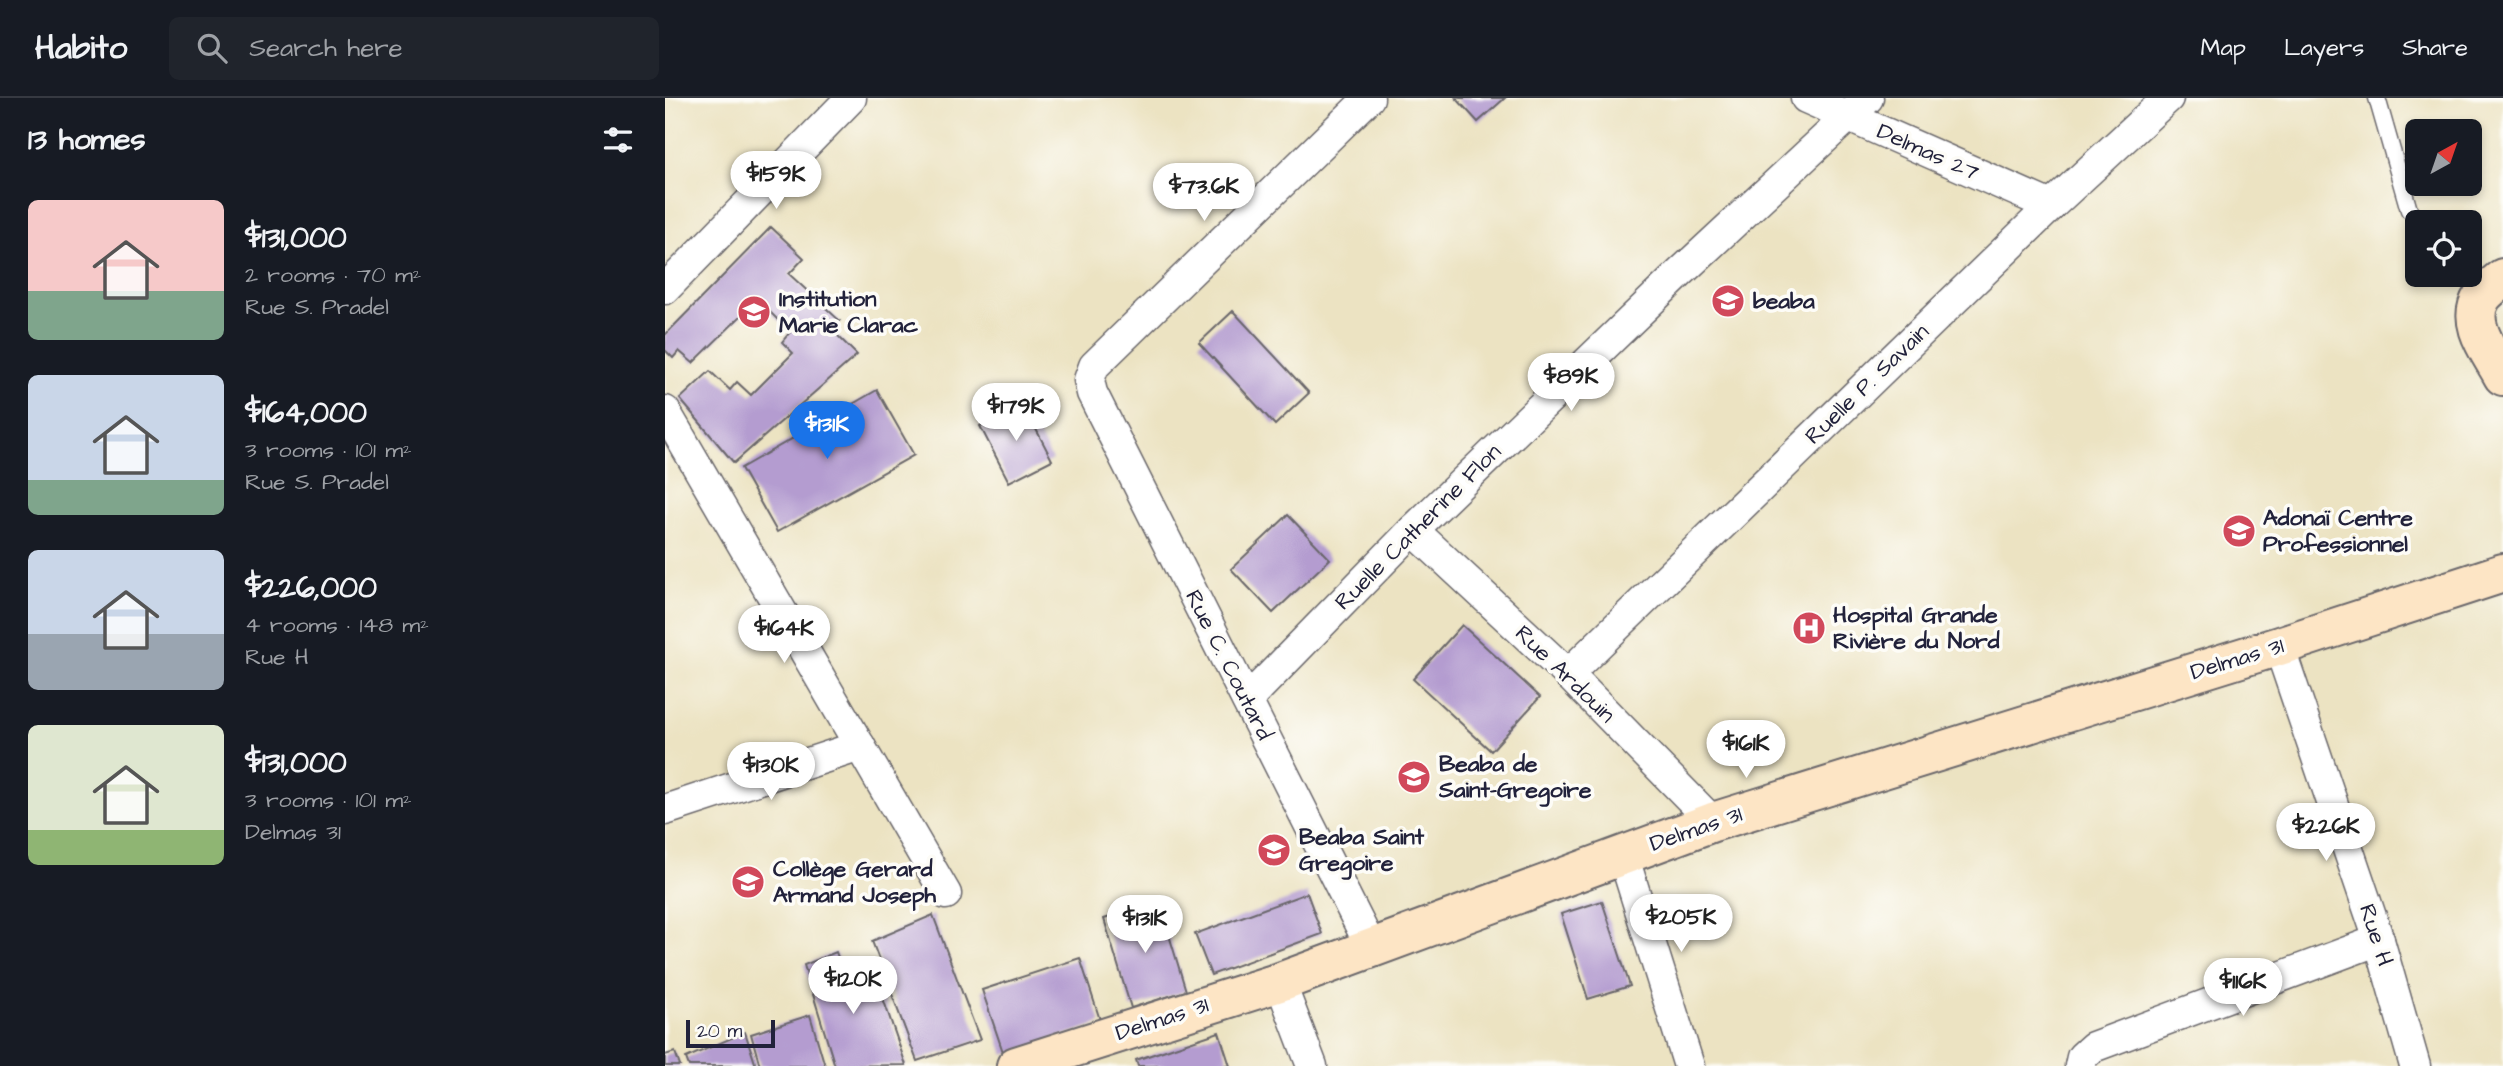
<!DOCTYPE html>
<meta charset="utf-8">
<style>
:root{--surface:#171b24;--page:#20242c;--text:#f1f3f6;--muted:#9ea1a6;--line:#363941;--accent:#1a73e8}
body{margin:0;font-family:"Architects Daughter",sans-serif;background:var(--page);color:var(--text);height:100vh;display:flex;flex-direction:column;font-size:26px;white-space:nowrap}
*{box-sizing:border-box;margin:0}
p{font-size:23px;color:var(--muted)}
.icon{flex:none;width:38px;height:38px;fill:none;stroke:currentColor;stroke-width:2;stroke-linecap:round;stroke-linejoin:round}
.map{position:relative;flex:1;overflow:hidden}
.details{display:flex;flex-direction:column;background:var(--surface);width:665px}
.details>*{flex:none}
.needle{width:46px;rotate:40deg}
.controls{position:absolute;left:1740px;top:21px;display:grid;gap:14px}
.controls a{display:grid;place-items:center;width:77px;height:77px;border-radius:10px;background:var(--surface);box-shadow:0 4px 10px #0003;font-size:35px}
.scale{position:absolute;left:21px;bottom:18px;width:89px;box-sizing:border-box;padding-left:7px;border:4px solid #22223b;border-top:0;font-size:19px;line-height:24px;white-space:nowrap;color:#22223b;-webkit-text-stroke:5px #fdfcf7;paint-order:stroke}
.price{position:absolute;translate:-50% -60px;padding:0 16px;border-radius:24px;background:#fff;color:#222;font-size:23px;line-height:46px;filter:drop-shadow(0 2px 4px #0008)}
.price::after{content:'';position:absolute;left:50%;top:42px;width:21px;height:16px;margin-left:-10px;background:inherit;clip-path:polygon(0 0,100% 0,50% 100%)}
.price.selected{background:var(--accent);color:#fff}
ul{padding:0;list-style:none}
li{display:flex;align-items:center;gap:21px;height:175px;padding:0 28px}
li span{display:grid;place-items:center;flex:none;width:196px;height:140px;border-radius:10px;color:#555}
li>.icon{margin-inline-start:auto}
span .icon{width:84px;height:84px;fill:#fffc;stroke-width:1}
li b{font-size:30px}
h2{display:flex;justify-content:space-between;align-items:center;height:84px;padding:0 28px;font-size:30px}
header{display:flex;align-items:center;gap:42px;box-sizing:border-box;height:98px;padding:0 35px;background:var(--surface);border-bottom:2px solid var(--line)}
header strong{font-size:33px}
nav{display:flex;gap:38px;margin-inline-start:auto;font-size:24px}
.search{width:490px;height:63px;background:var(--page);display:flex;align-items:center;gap:18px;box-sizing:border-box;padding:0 24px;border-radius:10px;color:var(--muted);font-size:26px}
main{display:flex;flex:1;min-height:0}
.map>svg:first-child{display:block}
.building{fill:#b49cd0}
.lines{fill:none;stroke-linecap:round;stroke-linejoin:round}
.lane-casing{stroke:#69666a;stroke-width:19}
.street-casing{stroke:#69666a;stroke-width:33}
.secondary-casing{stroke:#69666a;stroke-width:42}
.lane{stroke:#fff;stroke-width:16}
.street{stroke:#fff;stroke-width:30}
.secondary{stroke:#fde5c5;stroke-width:38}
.labels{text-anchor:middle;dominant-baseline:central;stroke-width:7;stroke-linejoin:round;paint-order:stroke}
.street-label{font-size:23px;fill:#22223b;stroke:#fdfcf7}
.poi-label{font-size:23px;font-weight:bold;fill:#22223b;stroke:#fdfcf7;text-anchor:start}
</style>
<header>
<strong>Habito</strong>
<div class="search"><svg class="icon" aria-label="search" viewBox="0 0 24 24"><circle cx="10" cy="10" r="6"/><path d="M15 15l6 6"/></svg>Search here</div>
<nav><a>Map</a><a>Layers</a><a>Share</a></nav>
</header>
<main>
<section class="details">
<h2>13 homes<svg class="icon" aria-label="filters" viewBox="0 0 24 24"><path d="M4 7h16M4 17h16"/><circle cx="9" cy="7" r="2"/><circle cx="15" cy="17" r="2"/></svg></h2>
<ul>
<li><span style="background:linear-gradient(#f6c9c9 65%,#7fa58c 0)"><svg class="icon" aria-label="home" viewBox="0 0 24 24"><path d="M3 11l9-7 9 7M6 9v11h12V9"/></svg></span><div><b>$131,000</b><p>2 rooms · 70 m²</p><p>Rue S. Pradel</p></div></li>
<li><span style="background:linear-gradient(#c9d6e8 75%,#7fa58c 0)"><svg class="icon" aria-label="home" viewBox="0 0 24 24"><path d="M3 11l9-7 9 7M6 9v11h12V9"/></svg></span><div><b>$164,000</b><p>3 rooms · 101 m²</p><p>Rue S. Pradel</p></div></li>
<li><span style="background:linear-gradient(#c9d6e8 60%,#9aa5b1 0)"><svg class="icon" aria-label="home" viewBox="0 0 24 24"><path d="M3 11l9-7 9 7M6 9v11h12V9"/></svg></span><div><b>$226,000</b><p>4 rooms · 148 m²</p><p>Rue H</p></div></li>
<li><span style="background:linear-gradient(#dfe7d0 75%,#8fb573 0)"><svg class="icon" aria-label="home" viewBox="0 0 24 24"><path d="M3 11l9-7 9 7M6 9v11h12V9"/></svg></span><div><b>$131,000</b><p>3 rooms · 101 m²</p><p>Delmas 31</p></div></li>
</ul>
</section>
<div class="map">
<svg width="1838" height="968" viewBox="0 0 1838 968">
<rect width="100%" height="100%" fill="#fdfcf7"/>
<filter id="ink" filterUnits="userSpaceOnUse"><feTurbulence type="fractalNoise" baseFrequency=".0143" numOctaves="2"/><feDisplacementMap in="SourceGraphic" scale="14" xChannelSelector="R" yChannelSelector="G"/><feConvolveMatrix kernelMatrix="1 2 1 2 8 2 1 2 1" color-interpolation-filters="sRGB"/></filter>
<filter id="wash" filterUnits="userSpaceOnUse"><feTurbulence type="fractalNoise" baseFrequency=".00686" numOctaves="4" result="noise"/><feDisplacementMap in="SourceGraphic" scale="28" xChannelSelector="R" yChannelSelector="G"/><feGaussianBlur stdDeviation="1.57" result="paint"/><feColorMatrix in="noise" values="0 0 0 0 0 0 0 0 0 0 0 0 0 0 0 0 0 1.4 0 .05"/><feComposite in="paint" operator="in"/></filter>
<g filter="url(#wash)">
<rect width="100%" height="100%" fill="#ece3c2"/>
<g id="blocks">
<!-- building -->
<g class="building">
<path d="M791,0h49l-27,24z"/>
<path d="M106,129l33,31 -15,16 51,47 -8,9 25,25 -123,108 -54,-64 30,-28 20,19 7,-8 14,13 42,-42 -11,-11 8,-10 -20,-20 -8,9 -14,-12 -55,54 -14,-12 -6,7 -8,-8v-15z"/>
<path d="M568,213l76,82 -34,32 -76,-82z"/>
<path d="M212,292l37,65 -137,77 -36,-64z"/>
<path d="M358,306l29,56 -43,22 -29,-56z"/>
<path d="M623,417l42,44 -57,54 -42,-44z"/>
<path d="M797,527l78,72 -49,54 -78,-72z"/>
<path d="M642,795l15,41 -111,41 -16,-41z"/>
<path d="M937,803l28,85 -42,13 -27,-85z"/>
<path d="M494,804l27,89 -55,17 -27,-89z"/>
<path d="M268,817l47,125 -63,21 -45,-120z"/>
<path d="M171,854l11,29 27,-9 32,93 -71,1 -31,-101z"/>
<path d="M415,860l21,65 -97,32 -22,-65z"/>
<path d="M145,917l15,51h-65l-9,-32z"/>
<path d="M80,934l11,34h-67l-3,-8z"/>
<path d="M554,934l11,34h-92l-2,-6z"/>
<path d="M10,954l5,14h-15v-11z"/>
</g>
</g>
</g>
<g filter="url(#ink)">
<use href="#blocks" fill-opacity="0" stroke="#69666a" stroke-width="2"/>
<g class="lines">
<defs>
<path id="lane" d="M1712,0l32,112"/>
<g id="street">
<path d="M704,0l-275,268 -5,14 3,13 280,556"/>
<path d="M1141,0l245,108"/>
<path d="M0,191l186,-191"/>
<path d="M0,313l281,483"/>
<path d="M748,432l155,144 145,148"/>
<path d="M1614,548l100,294 36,126"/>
<path d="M903,576l483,-468 117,-108"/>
<path d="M582,602l166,-170 267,-257 188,-175"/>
<path d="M0,712l195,-64"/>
<path d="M958,757l66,211"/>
<path d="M615,884l32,84"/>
<path d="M1415,968l2,-9 11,-10 286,-107"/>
</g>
<g id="secondary">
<path d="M1838,180c-7,6 -16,12 -21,19 -17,26 9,56 21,79"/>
<path d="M351,968l264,-84 433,-160 566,-176 224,-73"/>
</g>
</defs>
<!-- lane casing -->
<use href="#lane" class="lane-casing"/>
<!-- street casing -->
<use href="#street" class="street-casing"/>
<!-- secondary casing -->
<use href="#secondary" class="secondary-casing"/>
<!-- lane -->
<use href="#lane" class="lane"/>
<!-- street -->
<use href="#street" class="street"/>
<!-- secondary -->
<use href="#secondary" class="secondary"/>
</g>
</g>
<!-- icons -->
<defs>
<symbol id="school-disc" viewBox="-11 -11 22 22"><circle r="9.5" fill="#d1495b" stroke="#fdfcf7"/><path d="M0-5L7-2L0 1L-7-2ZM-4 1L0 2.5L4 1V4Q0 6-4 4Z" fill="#fff"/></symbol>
<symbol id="university-disc" viewBox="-11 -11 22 22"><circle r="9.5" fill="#d1495b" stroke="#fdfcf7"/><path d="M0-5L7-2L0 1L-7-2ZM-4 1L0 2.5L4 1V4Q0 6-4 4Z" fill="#fff"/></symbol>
<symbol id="hospital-disc" viewBox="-11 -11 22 22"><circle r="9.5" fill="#d1495b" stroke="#fdfcf7"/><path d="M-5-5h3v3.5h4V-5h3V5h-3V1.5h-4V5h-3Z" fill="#fff"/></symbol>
</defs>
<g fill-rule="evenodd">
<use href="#school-disc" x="1044" y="184" width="38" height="38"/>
<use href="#school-disc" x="70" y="195" width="38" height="38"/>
<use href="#university-disc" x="1555" y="414" width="38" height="38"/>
<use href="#hospital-disc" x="1125" y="511" width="38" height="38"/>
<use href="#school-disc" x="730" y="660" width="38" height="38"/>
<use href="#school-disc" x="590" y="733" width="38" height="38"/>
<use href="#school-disc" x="64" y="765" width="38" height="38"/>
</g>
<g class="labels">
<!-- street labels -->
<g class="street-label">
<text transform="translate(1263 54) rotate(24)">Delmas 27</text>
<text transform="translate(1202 286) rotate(-44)">Ruelle P. Savain</text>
<text transform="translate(753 429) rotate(-45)">Ruelle Catherine Flon</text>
<text transform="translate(1572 561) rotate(-17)">Delmas 31</text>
<text transform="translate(564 567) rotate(63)">Rue C. Coutard</text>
<text transform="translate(900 576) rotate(44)">Rue Ardouin</text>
<text transform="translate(1031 731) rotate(-19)">Delmas 31</text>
<text transform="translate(1711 837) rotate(72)">Rue H</text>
<text transform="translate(497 921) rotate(-18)">Delmas 31</text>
</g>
<!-- poi labels -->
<g class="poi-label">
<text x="114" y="201">Institution<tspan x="114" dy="26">Marie Clarac</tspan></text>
<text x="1088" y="203">beaba</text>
<text x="1598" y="420">Adonaï Centre<tspan x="1598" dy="26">Professionnel</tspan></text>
<text x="1168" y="517">Hospital Grande<tspan x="1168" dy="26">Rivière du Nord</tspan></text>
<text x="774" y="666">Beaba de<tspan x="774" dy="26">Saint-Gregoire</tspan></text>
<text x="634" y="739">Beaba Saint<tspan x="634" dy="26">Gregoire</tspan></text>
<text x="108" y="771">Collège Gerard<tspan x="108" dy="26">Armand Joseph</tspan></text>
</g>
</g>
</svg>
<div class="controls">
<a><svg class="needle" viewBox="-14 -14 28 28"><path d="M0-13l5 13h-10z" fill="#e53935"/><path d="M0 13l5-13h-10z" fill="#9ea1a6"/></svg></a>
<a><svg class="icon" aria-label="locate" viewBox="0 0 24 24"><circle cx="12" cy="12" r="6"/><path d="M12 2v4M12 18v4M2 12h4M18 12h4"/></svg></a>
</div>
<div class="scale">20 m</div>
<b class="price" style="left:111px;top:113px">$159K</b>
<b class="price" style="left:539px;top:125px">$73.6K</b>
<b class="price" style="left:906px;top:315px">$89K</b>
<b class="price" style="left:351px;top:345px">$179K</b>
<b class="price selected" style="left:162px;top:363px">$131K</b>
<b class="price" style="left:119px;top:567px">$164K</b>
<b class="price" style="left:1081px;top:682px">$161K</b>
<b class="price" style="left:106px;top:704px">$130K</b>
<b class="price" style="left:1661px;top:765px">$226K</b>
<b class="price" style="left:1016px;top:856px">$205K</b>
<b class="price" style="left:480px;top:857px">$131K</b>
<b class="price" style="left:188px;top:918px">$120K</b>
<b class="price" style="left:1578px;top:920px">$116K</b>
</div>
</main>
